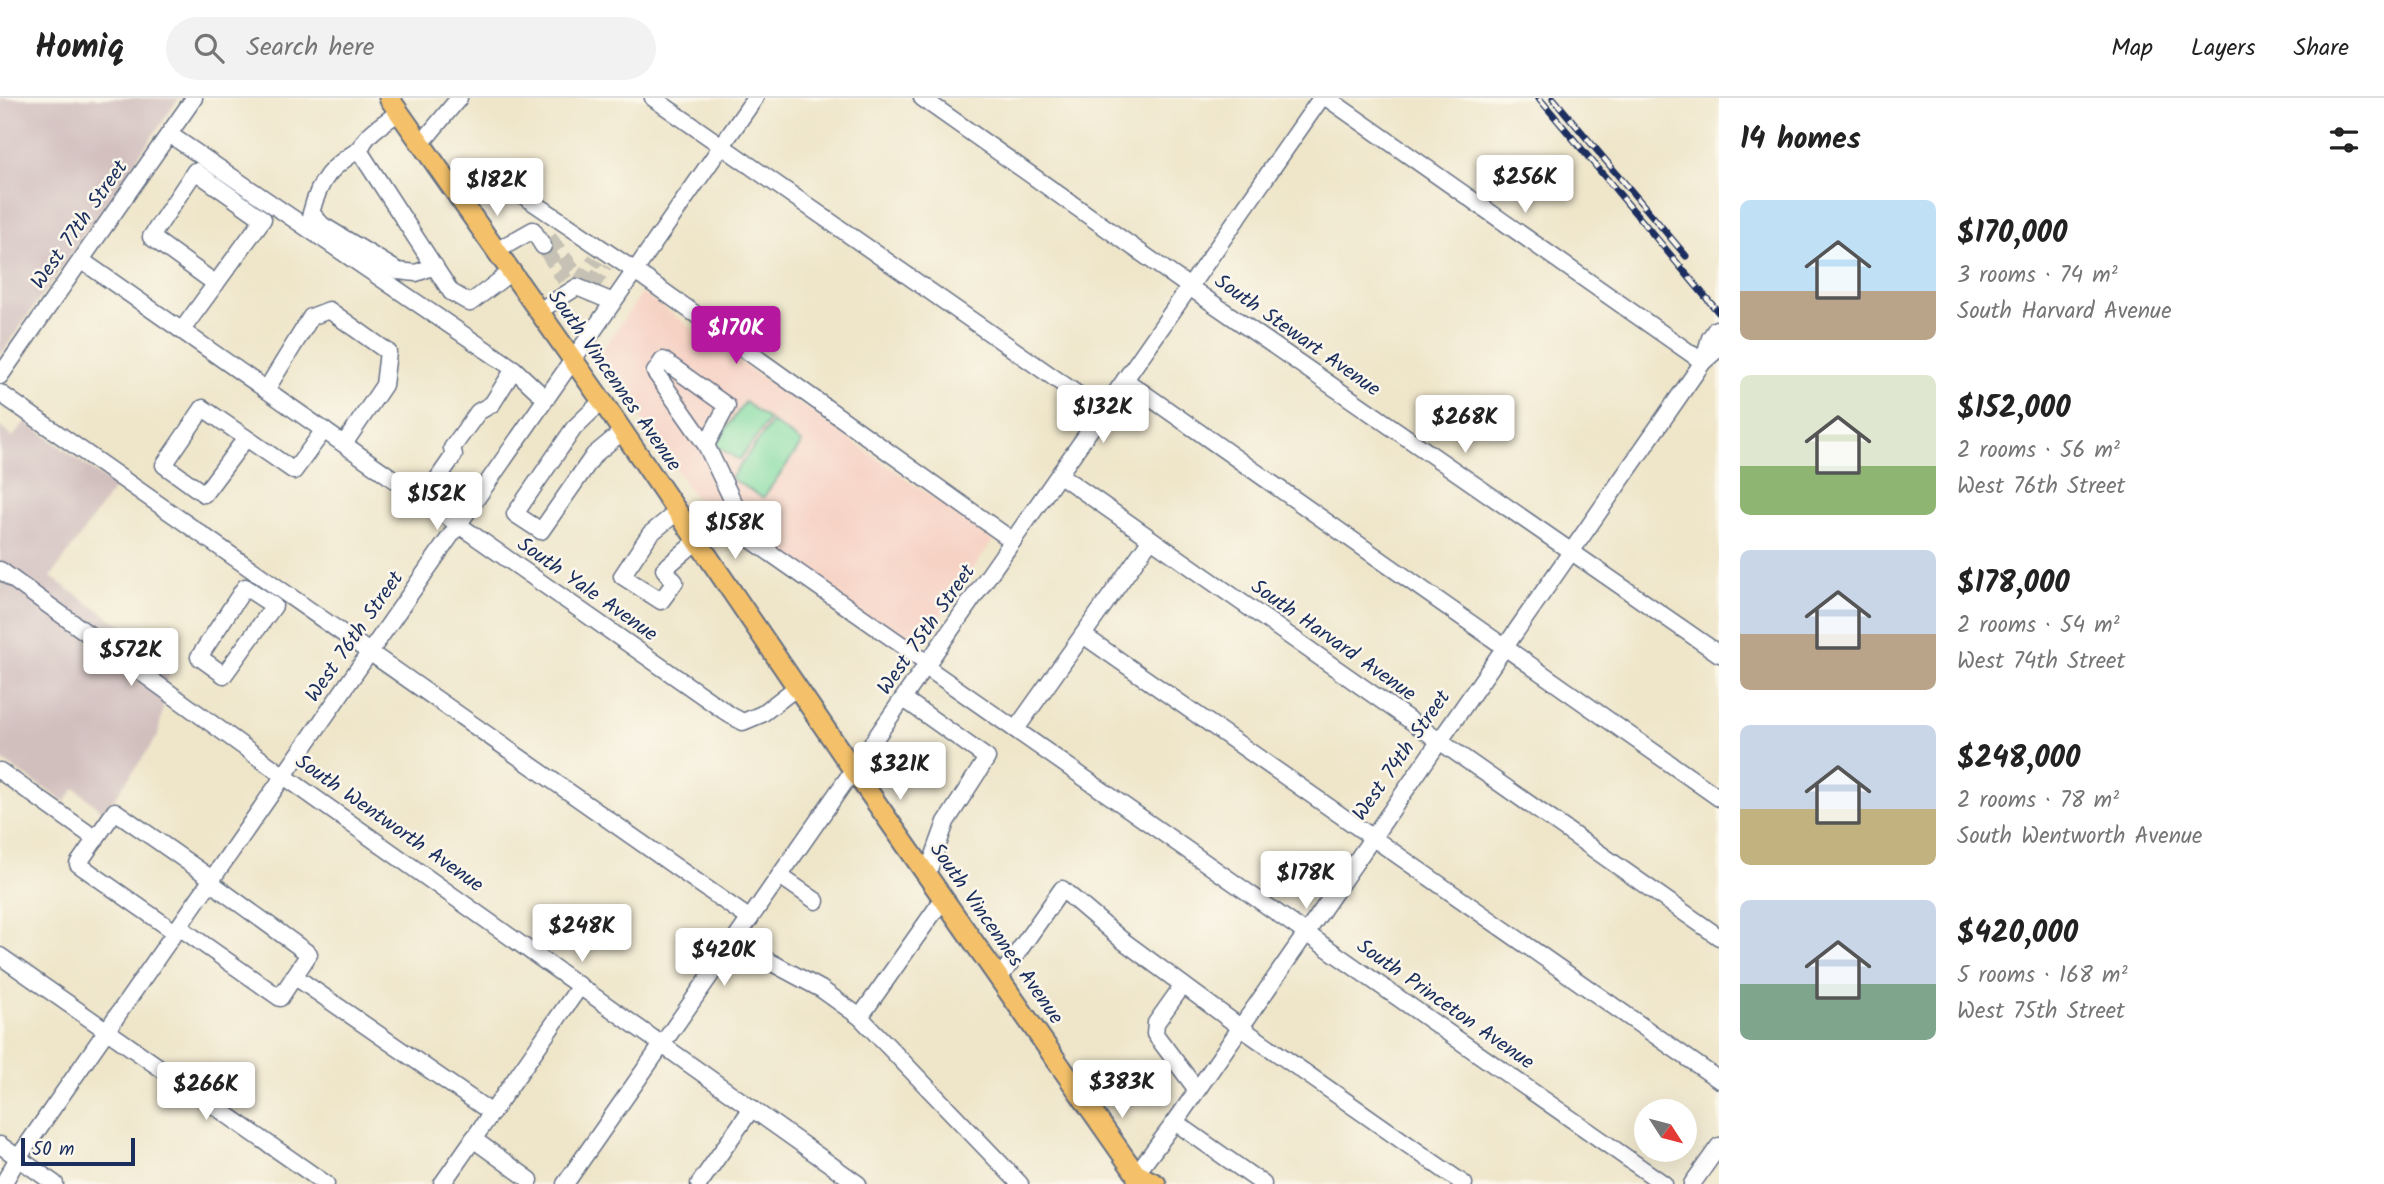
<!DOCTYPE html>
<meta charset="utf-8">
<style>
:root{--surface:#fff;--page:#f2f2f2;--text:#222;--muted:#767676;--line:#e0e0e0;--accent:#b5179e}
body{margin:0;font-family:Kalam,sans-serif;background:var(--page);color:var(--text);height:100vh;display:flex;flex-direction:column;font-size:26px;white-space:nowrap}
*{box-sizing:border-box;margin:0}
p{font-size:23px;color:var(--muted)}
.icon{flex:none;width:38px;height:38px;fill:none;stroke:currentColor;stroke-width:2;stroke-linecap:round;stroke-linejoin:round}
.map{position:relative;flex:1;overflow:hidden}
.panel{display:flex;flex-direction:column;background:var(--surface);width:665px}
.panel>*{flex:none}
.needle{width:46px;rotate:126deg}
.tools{position:absolute;left:1634px;top:1001px;display:grid;gap:14px}
.tools a{display:grid;place-items:center;width:63px;height:63px;border-radius:50%;background:var(--surface);box-shadow:0 7px 28px #0002;font-size:35px}
.scale{position:absolute;left:21px;bottom:18px;width:114px;box-sizing:border-box;padding-left:7px;border:4px solid #1b2f5e;border-top:0;font-size:19px;line-height:24px;white-space:nowrap;color:#1b2f5e;-webkit-text-stroke:5px #fbf7ec;paint-order:stroke}
.price{position:absolute;translate:-50% -60px;padding:0 16px;border-radius:7px;background:#fff;color:#222;font-size:23px;line-height:46px;filter:drop-shadow(0 2px 4px #0008)}
.price::after{content:'';position:absolute;left:50%;top:42px;width:21px;height:16px;margin-left:-10px;background:inherit;clip-path:polygon(0 0,100% 0,50% 100%)}
.price.on{background:var(--accent);color:#fff}
ul{padding:0;list-style:none}
li{display:flex;align-items:center;gap:21px;height:175px;padding:0 21px}
li span{display:grid;place-items:center;flex:none;width:196px;height:140px;border-radius:10px;color:#555}
li>.icon{margin-inline-start:auto}
span .icon{width:84px;height:84px;fill:#fffc;stroke-width:1}
li b{font-size:30px}
h2{display:flex;justify-content:space-between;align-items:center;height:84px;padding:0 21px;font-size:30px}
header{display:flex;align-items:center;gap:42px;box-sizing:border-box;height:98px;padding:0 35px;background:var(--surface);border-bottom:2px solid var(--line)}
header strong{font-size:33px}
nav{display:flex;gap:38px;margin-inline-start:auto;font-size:24px}
.search{width:490px;height:63px;background:var(--page);display:flex;align-items:center;gap:18px;box-sizing:border-box;padding:0 24px;border-radius:38px;color:var(--muted);font-size:26px}
main{display:flex;flex:1;min-height:0}
.map>svg:first-child{display:block}
.built{fill:#f6d2c4}
.industrial{fill:#d1bfbe}
.green{fill:#83dca2;stroke:#4f8680;stroke-width:2}
.lines{fill:none;stroke-linecap:round;stroke-linejoin:round}
.minor-tunnel{stroke:#c5c1b4;stroke-width:16;stroke-dasharray:16 8;stroke-linecap:butt}
.minor-casing{stroke:#656f84;stroke-width:19}
.major-casing{stroke:#656f84;stroke-width:23}
.minor{stroke:#fff;stroke-width:16}
.major{stroke:#f4c16a;stroke-width:19}
.rail-casing{stroke:#1b2f5e;stroke-width:7}
.rail{stroke:#fbf7ec;stroke-width:4.5;stroke-dasharray:13;stroke-linecap:butt}
.labels{text-anchor:middle;dominant-baseline:central;stroke-width:5;stroke-linejoin:round;paint-order:stroke}
.street-label{font-size:21px;fill:#1b2f5e;stroke:#fbf7ec}
</style>
<header>
<strong>Homiq</strong>
<div class="search"><svg class="icon" aria-label="search" viewBox="0 0 24 24"><circle cx="10" cy="10" r="6"/><path d="M15 15l6 6"/></svg>Search here</div>
<nav><a>Map</a><a>Layers</a><a>Share</a></nav>
</header>
<main>
<div class="map">
<svg width="1719" height="1086" viewBox="0 0 1719 1086">
<rect width="100%" height="100%" fill="#fbf7ec"/>
<filter id="ink" filterUnits="userSpaceOnUse"><feTurbulence type="fractalNoise" baseFrequency=".0143" numOctaves="2"/><feDisplacementMap in="SourceGraphic" scale="14" xChannelSelector="R" yChannelSelector="G"/><feConvolveMatrix kernelMatrix="1 2 1 2 8 2 1 2 1" color-interpolation-filters="sRGB"/></filter>
<filter id="wash" filterUnits="userSpaceOnUse"><feTurbulence type="fractalNoise" baseFrequency=".00686" numOctaves="4" result="noise"/><feDisplacementMap in="SourceGraphic" scale="28" xChannelSelector="R" yChannelSelector="G"/><feGaussianBlur stdDeviation="1.57" result="paint"/><feColorMatrix in="noise" values="0 0 0 0 0 0 0 0 0 0 0 0 0 0 0 0 0 1.4 0 .05"/><feComposite in="paint" operator="in"/></filter>
<g filter="url(#wash)">
<rect width="100%" height="100%" fill="#efe6ca"/>
<!-- built -->
<path class="built" d="M642,195l351,247 -77,112 -221,-155 -97,-141z"/>
<!-- industrial -->
<g class="industrial">
<path d="M0,0h179l-179,258z"/>
<path d="M26,323l89,66 -64,90 120,83 -13,76 -54,77 -29,-25 -10,14 -65,-43v-333l13,11z"/>
</g>
<!-- green -->
<g class="green">
<path d="M745,304l24,18 -30,40 -24,-15z"/>
<path d="M772,324l30,21 -39,55 -32,-20z"/>
</g>
</g>
<g filter="url(#ink)">
<g class="lines">
<!-- minor-tunnel -->
<g class="minor-tunnel">
<path d="M549,140l32,43"/>
<path d="M546,152l19,30"/>
<path d="M579,186l17,-25"/>
<path d="M591,189l14,-22"/>
</g>
<defs>
<g id="minor">
<path d="M653,0l450,314"/>
<path d="M922,0l286,202 511,354"/>
<path d="M1327,0l376,264"/>
<path d="M399,14c-14,11 -36,22 -39,40l91,140 19,11 41,-31"/>
<path d="M169,36l345,235 32,30"/>
<path d="M421,46l38,-46"/>
<path d="M360,51c-29,18 -40,29 -49,64l11,12 76,46 18,2 19,-7"/>
<path d="M455,95c17,-9 28,-17 48,-11l132,89 378,270"/>
<path d="M496,153l37,-21 10,16"/>
<path d="M81,162l649,455 13,7 19,-8 35,-27"/>
<path d="M539,213l38,-24 36,15"/>
<path d="M182,232l81,-111 -68,-48 -44,66 65,47"/>
<path d="M1703,264l7,-24 6,-9"/>
<path d="M0,278l194,-278"/>
<path d="M1125,282l594,418"/>
<path d="M266,292l45,-73 18,-7 59,42 -4,33 -40,59"/>
<path d="M0,295l750,526"/>
<path d="M602,303l-28,27 -59,86 26,17 53,-76 29,-24"/>
<path d="M246,340l-42,56 -40,-29 39,-57 91,63 30,-41"/>
<path d="M1060,377l659,462"/>
<path d="M423,402l31,-45 -2,-7 26,-36 14,-8 22,-35"/>
<path d="M677,414l-27,22 -28,42 39,25 14,-19 -11,-13 33,-28 43,-25 -34,-71 -51,-73 8,-12 64,46 -21,39"/>
<path d="M684,424l52,7 193,135"/>
<path d="M0,472l284,206 574,408"/>
<path d="M245,489l29,19 -50,69 -25,-18z"/>
<path d="M1083,537l636,445"/>
<path d="M926,569l738,517"/>
<path d="M904,601l83,59 -41,64 -19,53"/>
<path d="M1016,631l135,-190"/>
<path d="M0,673l96,68"/>
<path d="M780,778l36,25"/>
<path d="M179,829l101,71 29,-44 -99,-72"/>
<path d="M175,834l-97,-68 37,-53 97,68"/>
<path d="M736,842l27,18 58,31 39,28 160,167"/>
<path d="M0,858l326,228"/>
<path d="M294,878l198,137"/>
<path d="M999,881l63,-90 60,51 118,87 224,157"/>
<path d="M1183,887l-27,38 -1,11 42,56"/>
<path d="M860,919l83,-118"/>
<path d="M1175,1024l88,62"/>
<path d="M473,1041l57,41"/>
<path d="M0,1047l55,39"/>
<path d="M1136,1076l39,-52 528,-760 16,-14"/>
<path d="M3,1086l15,-26 737,-1060"/>
<path d="M442,1086l138,-198"/>
<path d="M565,1086l756,-1086"/>
<path d="M699,1086l53,-76"/>
<path d="M1692,1086l27,-38"/>
</g>
<g id="major">
<path d="M389,0l213,303 252,370 270,386 12,17 2,10"/>
<path d="M1136,1076l20,10"/>
</g>
</defs>
<!-- minor casing -->
<use href="#minor" class="minor-casing"/>
<!-- major casing -->
<use href="#major" class="major-casing"/>
<!-- minor -->
<use href="#minor" class="minor"/>
<!-- major -->
<use href="#major" class="major"/>
<defs>
<g id="rail">
<path d="M1539,0l180,215"/>
<path d="M1553,0l133,158"/>
</g>
</defs>
<!-- rail casing -->
<use href="#rail" class="rail-casing"/>
<!-- rail -->
<use href="#rail" class="rail"/>
</g>
</g>
<g class="labels">
<!-- street labels -->
<g class="street-label">
<text transform="translate(80 127) rotate(-55)">West 77th Street</text>
<text transform="translate(1297 238) rotate(35)">South Stewart Avenue</text>
<text transform="translate(614 283) rotate(55)">South Vincennes Avenue</text>
<text transform="translate(587 492) rotate(35)">South Yale Avenue</text>
<text transform="translate(927 532) rotate(-55)">West 75th Street</text>
<text transform="translate(355 539) rotate(-55)">West 76th Street</text>
<text transform="translate(1333 543) rotate(35)">South Harvard Avenue</text>
<text transform="translate(1402 658) rotate(-55)">West 74th Street</text>
<text transform="translate(389 726) rotate(35)">South Wentworth Avenue</text>
<text transform="translate(996 836) rotate(55)">South Vincennes Avenue</text>
<text transform="translate(1445 907) rotate(35)">South Princeton Avenue</text>
</g>
</g>
</svg>
<div class="tools">
<a><svg class="needle" viewBox="-14 -14 28 28"><path d="M0-13l5 13h-10z" fill="#e53935"/><path d="M0 13l5-13h-10z" fill="#767676"/></svg></a>
</div>
<div class="scale">50 m</div>
<b class="price" style="left:1525px;top:117px">$256K</b>
<b class="price" style="left:497px;top:120px">$182K</b>
<b class="price on" style="left:736px;top:268px">$170K</b>
<b class="price" style="left:1103px;top:347px">$132K</b>
<b class="price" style="left:1465px;top:357px">$268K</b>
<b class="price" style="left:437px;top:434px">$152K</b>
<b class="price" style="left:735px;top:463px">$158K</b>
<b class="price" style="left:131px;top:590px">$572K</b>
<b class="price" style="left:900px;top:704px">$321K</b>
<b class="price" style="left:1306px;top:813px">$178K</b>
<b class="price" style="left:582px;top:866px">$248K</b>
<b class="price" style="left:724px;top:890px">$420K</b>
<b class="price" style="left:1122px;top:1022px">$383K</b>
<b class="price" style="left:206px;top:1024px">$266K</b>
</div>
<section class="panel">
<h2>14 homes<svg class="icon" aria-label="filters" viewBox="0 0 24 24"><path d="M4 7h16M4 17h16"/><circle cx="9" cy="7" r="2"/><circle cx="15" cy="17" r="2"/></svg></h2>
<ul>
<li><span style="background:linear-gradient(#bfe0f5 65%,#b9a48a 0)"><svg class="icon" aria-label="home" viewBox="0 0 24 24"><path d="M3 11l9-7 9 7M6 9v11h12V9"/></svg></span><div><b>$170,000</b><p>3 rooms · 74 m²</p><p>South Harvard Avenue</p></div></li>
<li><span style="background:linear-gradient(#dfe7d0 65%,#8fb573 0)"><svg class="icon" aria-label="home" viewBox="0 0 24 24"><path d="M3 11l9-7 9 7M6 9v11h12V9"/></svg></span><div><b>$152,000</b><p>2 rooms · 56 m²</p><p>West 76th Street</p></div></li>
<li><span style="background:linear-gradient(#c9d6e8 60%,#b9a48a 0)"><svg class="icon" aria-label="home" viewBox="0 0 24 24"><path d="M3 11l9-7 9 7M6 9v11h12V9"/></svg></span><div><b>$178,000</b><p>2 rooms · 54 m²</p><p>West 74th Street</p></div></li>
<li><span style="background:linear-gradient(#c9d6e8 60%,#c2b280 0)"><svg class="icon" aria-label="home" viewBox="0 0 24 24"><path d="M3 11l9-7 9 7M6 9v11h12V9"/></svg></span><div><b>$248,000</b><p>2 rooms · 78 m²</p><p>South Wentworth Avenue</p></div></li>
<li><span style="background:linear-gradient(#c9d6e8 60%,#7fa58c 0)"><svg class="icon" aria-label="home" viewBox="0 0 24 24"><path d="M3 11l9-7 9 7M6 9v11h12V9"/></svg></span><div><b>$420,000</b><p>5 rooms · 168 m²</p><p>West 75th Street</p></div></li>
</ul>
</section>
</main>
